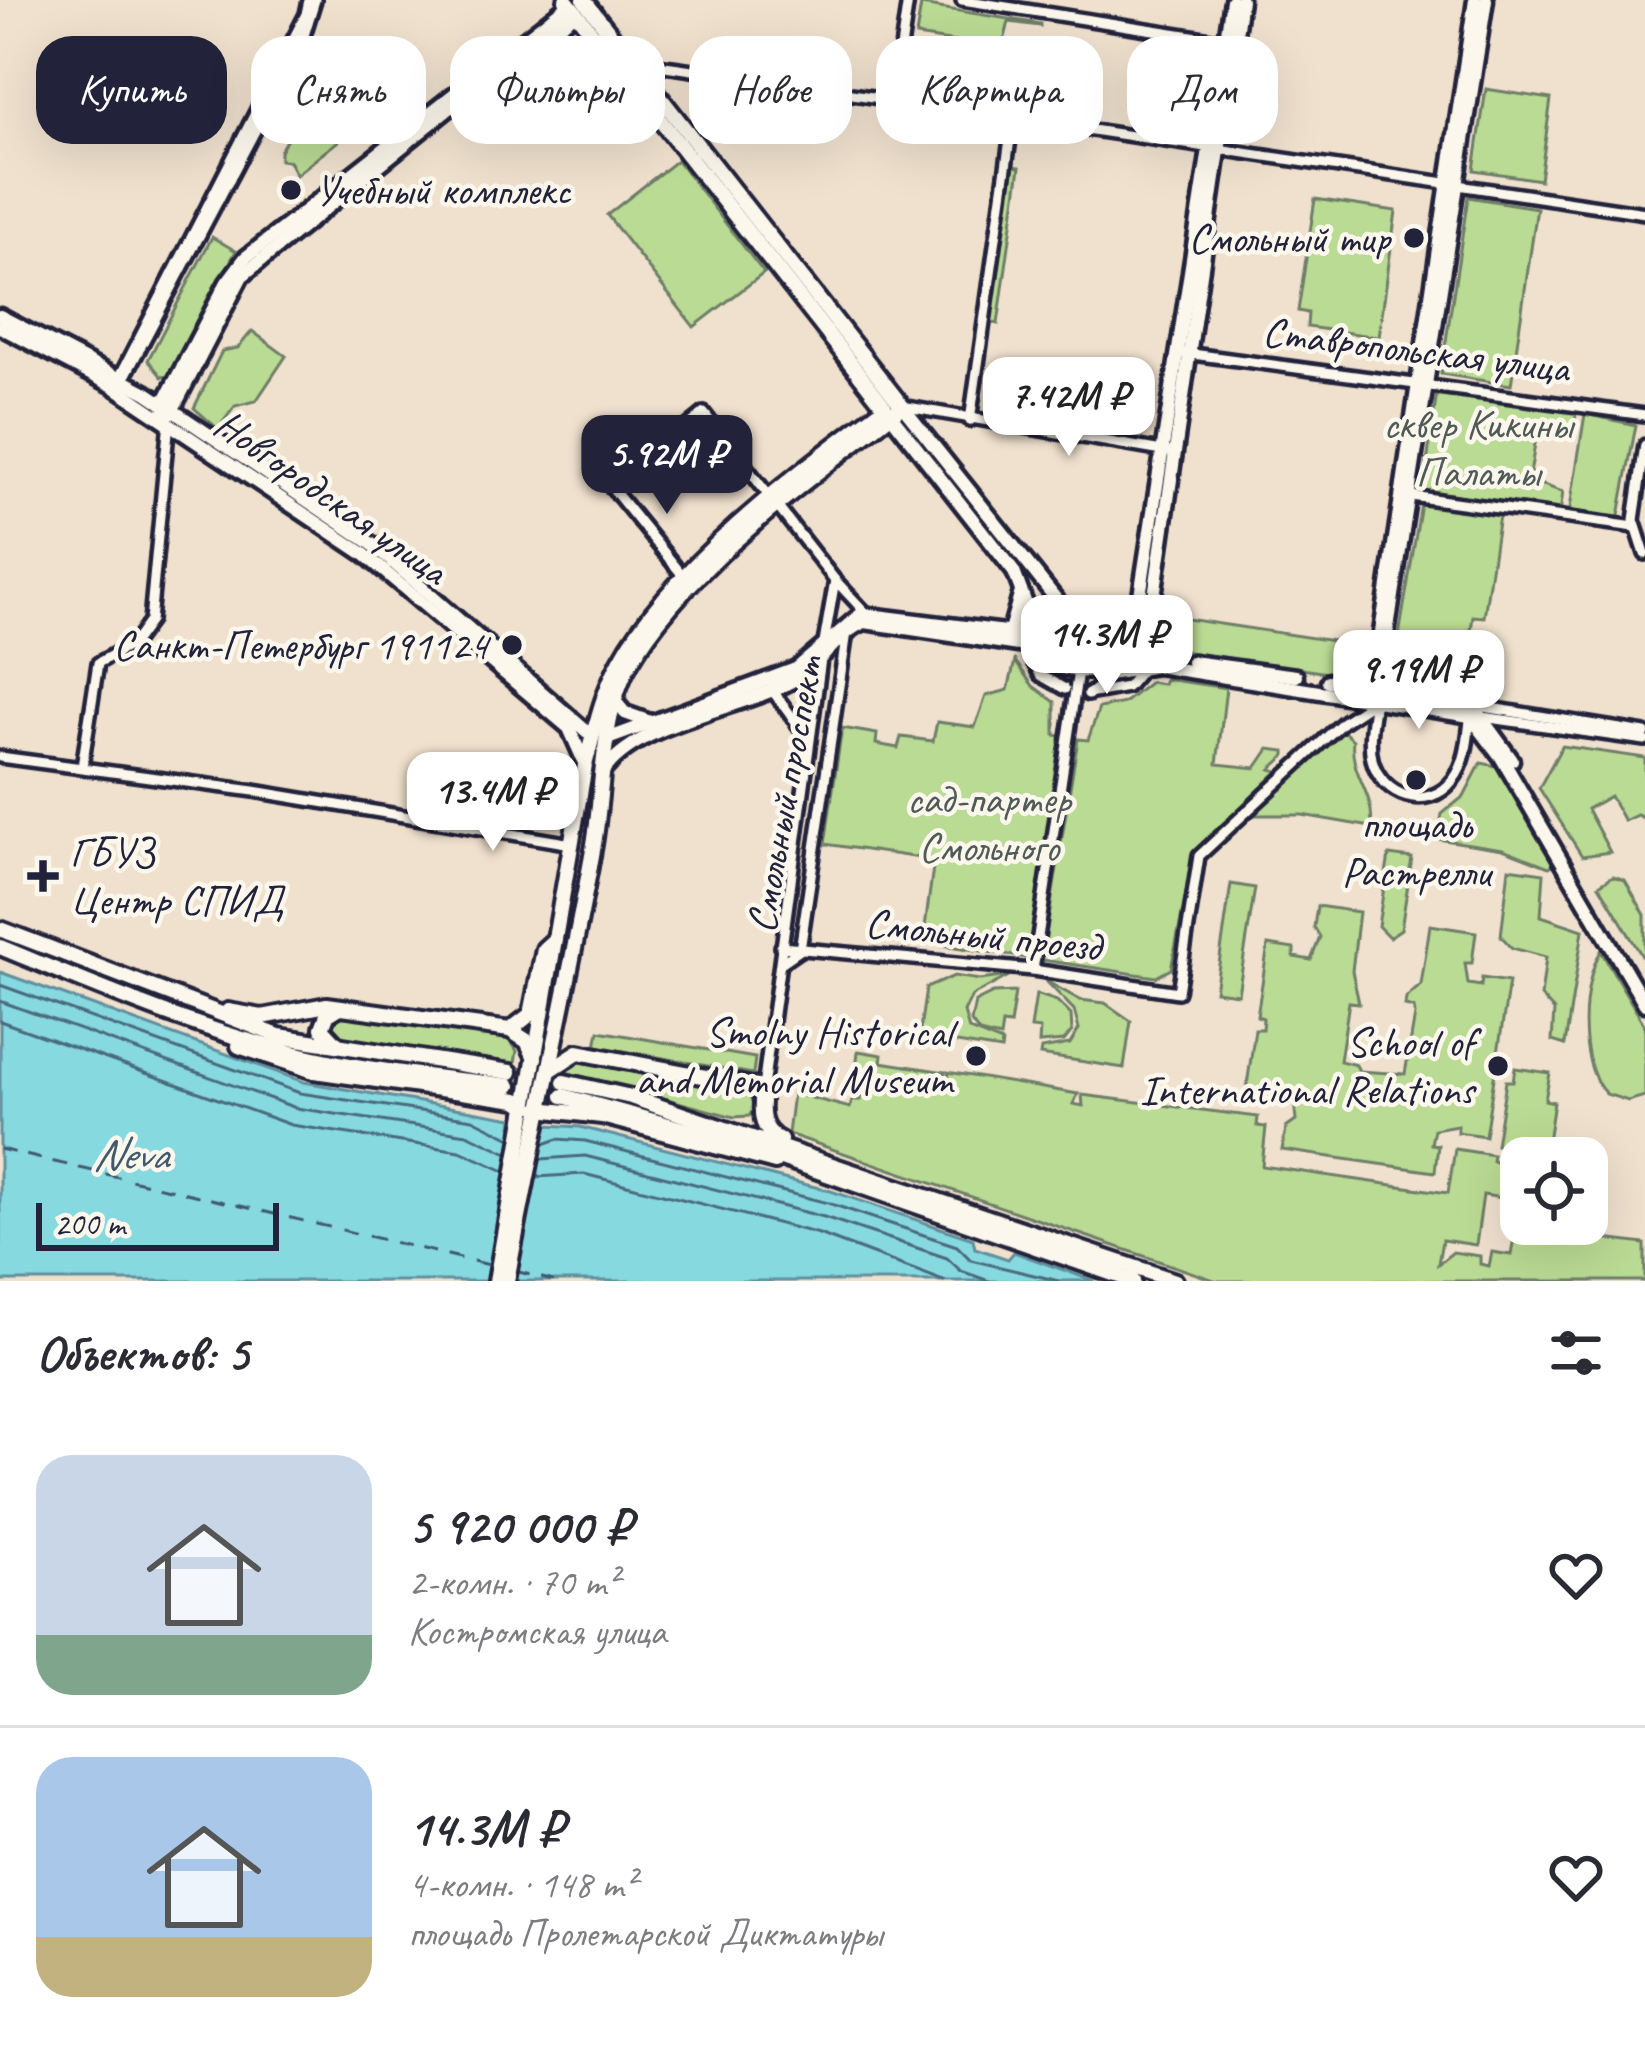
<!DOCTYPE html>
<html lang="ru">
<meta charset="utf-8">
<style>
:root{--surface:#fff;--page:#f2f2f3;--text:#2b2b33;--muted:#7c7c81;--line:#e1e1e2;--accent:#22223b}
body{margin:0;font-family:Caveat,sans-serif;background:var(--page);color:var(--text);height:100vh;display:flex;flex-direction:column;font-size:45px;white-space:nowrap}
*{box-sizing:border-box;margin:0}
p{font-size:39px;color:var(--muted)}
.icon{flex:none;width:66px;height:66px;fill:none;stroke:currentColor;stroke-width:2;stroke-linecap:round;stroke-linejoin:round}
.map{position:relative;height:1281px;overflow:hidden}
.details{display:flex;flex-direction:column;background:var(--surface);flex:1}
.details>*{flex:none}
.guide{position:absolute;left:36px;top:36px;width:1575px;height:108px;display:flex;gap:24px}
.controls{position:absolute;left:1500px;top:1137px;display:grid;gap:24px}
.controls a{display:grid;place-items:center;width:108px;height:108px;border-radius:24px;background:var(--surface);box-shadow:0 12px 48px #0002;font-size:60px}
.scale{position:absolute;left:36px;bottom:30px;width:243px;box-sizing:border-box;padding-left:12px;border:6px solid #22223b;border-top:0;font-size:33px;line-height:42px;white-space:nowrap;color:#22223b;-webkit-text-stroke:9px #fbf7ec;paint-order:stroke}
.price{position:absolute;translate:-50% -102px;padding:0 27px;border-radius:24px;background:#fff;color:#222;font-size:39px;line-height:78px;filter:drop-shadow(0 3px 6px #0008)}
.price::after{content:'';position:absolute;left:50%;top:72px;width:36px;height:27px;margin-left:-18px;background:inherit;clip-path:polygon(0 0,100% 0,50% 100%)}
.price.on{background:var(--accent);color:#fff}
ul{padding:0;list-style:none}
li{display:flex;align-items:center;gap:36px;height:300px;padding:0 36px}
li+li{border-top:3px solid var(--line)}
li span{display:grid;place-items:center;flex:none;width:336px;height:240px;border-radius:36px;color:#555}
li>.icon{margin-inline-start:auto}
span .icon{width:144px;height:144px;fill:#fffc;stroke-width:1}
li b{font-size:51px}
h2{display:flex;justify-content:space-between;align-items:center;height:144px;padding:0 36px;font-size:51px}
.tag{padding:0 42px;border-radius:36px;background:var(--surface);box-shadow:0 12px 48px #0002;font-size:42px;line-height:108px}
.tag.on{background:var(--accent);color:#fff}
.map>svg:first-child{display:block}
.green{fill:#badb94;stroke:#6e7e68;stroke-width:3}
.water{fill:#87d9e0;stroke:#5f909e;stroke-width:3}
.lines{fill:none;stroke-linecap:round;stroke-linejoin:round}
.shore{stroke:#4a6b7d;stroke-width:3}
.ferry{stroke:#40596d;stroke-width:3;stroke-dasharray:15 12;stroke-linecap:butt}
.minor-tunnel{stroke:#c7bbb1;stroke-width:9;stroke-dasharray:9 4.5;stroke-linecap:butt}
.secondary-tunnel{stroke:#c7bbb1;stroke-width:14;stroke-dasharray:14 7;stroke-linecap:butt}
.minor-casing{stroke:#22223b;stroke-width:18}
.tertiary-casing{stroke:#22223b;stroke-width:21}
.secondary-casing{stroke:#22223b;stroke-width:22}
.minor{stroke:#fbf7ec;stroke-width:9}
.tertiary{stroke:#fbf7ec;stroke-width:12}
.secondary{stroke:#fbf7ec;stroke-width:14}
.poi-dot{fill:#22223b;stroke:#fbf7ec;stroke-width:4.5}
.labels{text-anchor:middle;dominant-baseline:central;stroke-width:9;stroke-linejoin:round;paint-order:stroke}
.poi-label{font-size:42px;fill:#22223b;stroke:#fbf7ec;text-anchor:end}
.street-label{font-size:42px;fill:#22223b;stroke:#fbf7ec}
.park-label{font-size:42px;fill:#505a56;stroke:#fbf7ec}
.water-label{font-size:45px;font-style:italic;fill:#40596d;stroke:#fbf7ec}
</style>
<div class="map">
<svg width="1645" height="1281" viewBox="0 0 1645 1281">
<rect width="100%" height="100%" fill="#f0e1ce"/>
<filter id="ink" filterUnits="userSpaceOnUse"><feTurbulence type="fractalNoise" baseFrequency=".00833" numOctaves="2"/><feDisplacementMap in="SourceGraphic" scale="24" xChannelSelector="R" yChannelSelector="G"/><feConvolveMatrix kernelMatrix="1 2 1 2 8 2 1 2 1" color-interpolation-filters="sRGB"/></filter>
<g filter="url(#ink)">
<!-- green -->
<g class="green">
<path d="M921,5l119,19v2l-31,-4 -7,27 -86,-13z"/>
<path d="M1486,89l65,10 -11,81 -66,-10z"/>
<path d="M313,92l31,24 8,14 -56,45 -7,-14 -9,-1v-9z"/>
<path d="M677,160l87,113 -70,54 -87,-112z"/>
<path d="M1012,166l8,1 -22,157 -10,-2z"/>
<path d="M1468,197l69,11 -26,177 -70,-11z"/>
<path d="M1315,199l81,12 -17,126 -72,-10 1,-14 -10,-2z"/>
<path d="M212,237l24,14 -66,125 -8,1 -14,-17z"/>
<path d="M252,331l34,25 -30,45 -21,5 -17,23 -24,-21 28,-57 16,-3z"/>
<path d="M1437,392l139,21 -1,12 -37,1 -9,54 34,12 -3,21 -137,-21z"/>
<path d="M1585,414l51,11 -18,96 -49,-7z"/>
<path d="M1421,504l78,11 -15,102 -11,-1 -10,70 -7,7 -57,-9 -7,-6z"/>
<path d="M1167,616l199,30 -5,32 -199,-30z"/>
<path d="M1015,661l18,25 22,16v33l10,2 -38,221 -104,-16 11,-82 -109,-16 17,-116 35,6 -1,10 22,4 3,-11 32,4 4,-19 38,5 11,-31 22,-6z"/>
<path d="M1165,679l61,9 -9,76 39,4 13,-19 16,2v5l-14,13 7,2 -84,82 -23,116 -15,8 -114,-17 36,-221 10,1 11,-32 25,-5 26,-21 13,2z"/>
<path d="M1342,730l11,10c-4,35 23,53 18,87l-69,-12h-50z"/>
<path d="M1562,746l83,12v61l-8,-4 -13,6 -14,-25 -23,13 23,43 -28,4 -43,-68z"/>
<path d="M1481,763l16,3 59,97 -7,4 -46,-18 -66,-10 5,-25 22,-18z"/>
<path d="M1389,855l23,3 -11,71 -12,8 -11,-11z"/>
<path d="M1509,868l35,5 -3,43 42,14 -18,115 -13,-4 2,-30 -13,-14 5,-40 -34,-9 -11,-12z"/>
<path d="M1613,876l12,4 20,35v46l-46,-76z"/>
<path d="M1231,884l24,4 -17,106 -23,-3z"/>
<path d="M1317,906l42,6 -7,59 7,32 -10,-1 -9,59 16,4 3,6 46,3 10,-59 -1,-7 -9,-2 1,-8 15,-13 9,-60 46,7 -4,31h-7l3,21 13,2 1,-8 27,4 -24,154 -28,-4v-7l-23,4 -3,15 7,1 -3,27 -153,-22 4,-22 10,-7 -2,-22 -18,-3 -2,8 -29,-4 10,-71h7l1,-11 -6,-2 11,-71 26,4v8l17,3 9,-23 -6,-10z"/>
<path d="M1601,951l44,75v70l-17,5 -22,-7c-29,-29 -25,-111 -5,-143z"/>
<path d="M954,976l26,4 29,-4 -37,20 -8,16 5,18 33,13 -1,7 -82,-13 7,-49z"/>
<path d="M1046,981l34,19 25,3 26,18 -7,47 -84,-13 1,-6 29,-5 9,-15 -5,-19z"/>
<path d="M1015,992l-5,33 -8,-1 -2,14 -21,-5 -8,-11 4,-20 18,-9z"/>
<path d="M1036,994l21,7 14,14 1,16 -8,10 -25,2 1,-14 -9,-1z"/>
<path d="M345,1012l162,23 10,16 -2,12 -175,-24 -10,-7 -1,-10z"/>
<path d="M599,1031l156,27 -2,16 -157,-28z"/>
<path d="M858,1051l24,4 -1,7 64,10 -4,11 9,1 -2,-12 130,22 -5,10 10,2 -1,-11 176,22 -1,9 9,1 -4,39 186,27 7,-44 38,6 -1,6 29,6v34l-38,-6 -7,50 -34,-5 -4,24 15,-12 27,4v8l9,2 3,-14 19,3 2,-12 29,-12 103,13v37h-428l-429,-147 5,-41 57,15 2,-8h9l3,-19 -9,-2z"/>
<path d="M580,1057l165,32 10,18 -6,9 -15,1 -169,-45z"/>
<path d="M1515,1068l35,5 -5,27 9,2 -8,53 -50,-10 10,-64h7z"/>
</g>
<!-- water -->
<path class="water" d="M0,972l304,110 209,36 -1,8 34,7 2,-8 32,2 251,64 142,48 2,9 33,11 6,-7 80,29h-1094z"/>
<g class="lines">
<!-- shore -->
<g class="shore">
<path d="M0,985l300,108 173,26 38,19"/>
<path d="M0,1001l296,107 171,26 41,19"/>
<path d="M0,1021l291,104 169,26 45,20"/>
<path d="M544,1144l14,-5 27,2 243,62 129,43 14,14 88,21"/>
<path d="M541,1159l44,-3 239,61 123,41 14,13 28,10"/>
<path d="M537,1177l47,-3 235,60 125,47"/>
</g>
<!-- ferry -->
<g class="ferry">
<path d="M0,1149l494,117"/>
<path d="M515,1271l39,10"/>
</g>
<!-- minor-tunnel -->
<path class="minor-tunnel" d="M896,86l2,-17"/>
<!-- secondary-tunnel -->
<path class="secondary-tunnel" d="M510,1072l49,9"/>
<defs>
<g id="minor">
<path d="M962,0l268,42"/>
<path d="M898,69l10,-69"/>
<path d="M640,73l17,-8 22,3 966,145"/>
<path d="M1185,353l460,62"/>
<path d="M117,382l189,-368 3,-14"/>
<path d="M121,384l181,-342 13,-42"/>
<path d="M902,406l266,46"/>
<path d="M970,421l43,-303"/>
<path d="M1645,445l-11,75 11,34"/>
<path d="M1411,496l224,31"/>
<path d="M684,577l-72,-89 92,-75 131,167"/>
<path d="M824,643l11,-63 30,32"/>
<path d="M1025,646l15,29 25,14"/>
<path d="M772,690l37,50"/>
<path d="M1088,694l39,-7 17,-20"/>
<path d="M1088,695l27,-22"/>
<path d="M1375,701c-3,19 -7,39 -3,58 9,37 56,54 81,21 16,-20 15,-51 19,-75l173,28"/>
<path d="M1482,717l163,23"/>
<path d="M0,757l254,34 318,53"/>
<path d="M82,767l16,-104 36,-20 16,-22 19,-200"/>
<path d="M781,947l252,23 145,22 21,-136 144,-134 32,-21"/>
<path d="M781,963l19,-13 47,-318"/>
<path d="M1033,970l45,-299 5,-26 9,-9"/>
<path d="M763,1088l58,-429"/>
</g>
<g id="tertiary">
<path d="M509,61l67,-48"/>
<path d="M0,316l147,77 225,151 221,193"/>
<path d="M0,327l113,59 251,168 205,174 16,36"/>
<path d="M902,406l174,218c36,5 60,30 96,35"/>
<path d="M166,410l-3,-6 64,-122 18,-24 324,-254"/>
<path d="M887,410l127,162 32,85"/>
<path d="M171,413l71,-137 214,-173"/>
<path d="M1054,631l69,9"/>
<path d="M1009,634l12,-42"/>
<path d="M1139,657l13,-47 89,-610"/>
<path d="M1192,662l104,14"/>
<path d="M1328,681l144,24 40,55"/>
<path d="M1372,693l103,-693"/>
<path d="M1377,698l109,-698"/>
<path d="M615,701l10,12 28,10"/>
<path d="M610,738l186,-69 65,-55 160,20 74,-15 26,4 16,-8 95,-615"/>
<path d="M606,768c37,-47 132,-58 186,-87 29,-15 43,-47 73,-59l160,24 33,21 20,4 37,2 42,-7 313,50 31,41 144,247"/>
</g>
<g id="secondary">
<path d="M0,929l279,107 231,36"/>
<path d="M0,947c103,42 206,87 315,111 64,14 130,20 194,28"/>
<path d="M228,1011l34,6 65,-12 183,25 17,11 8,17"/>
<path d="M510,1030l21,-16 13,-65 11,-10"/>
<path d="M337,1044l-15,-16 5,-13 13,-8"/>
<path d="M239,1046l75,25 203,29 10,6"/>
<path d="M550,1070l28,-18 185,36c-2,21 -5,41 17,52"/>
<path d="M564,1082l67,15 544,184"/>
<path d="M563,1096l192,53 378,132"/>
<path d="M539,1109l63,7 173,46"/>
<path d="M496,1281l89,-516c10,-36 17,-71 35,-104 51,-94 180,-190 265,-254l-319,-407"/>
<path d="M507,1281c26,-144 60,-286 86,-431 11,-59 7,-135 37,-187 57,-99 183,-186 272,-257l-318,-406"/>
</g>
</defs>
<!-- minor casing -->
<use href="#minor" class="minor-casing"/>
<!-- tertiary casing -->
<use href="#tertiary" class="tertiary-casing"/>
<!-- secondary casing -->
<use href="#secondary" class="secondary-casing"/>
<!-- minor -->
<use href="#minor" class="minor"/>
<!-- tertiary -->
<use href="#tertiary" class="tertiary"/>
<!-- secondary -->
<use href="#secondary" class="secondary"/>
</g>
</g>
<!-- markers -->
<g class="poi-dot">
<circle cx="291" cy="190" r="12"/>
<circle cx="1414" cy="238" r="12"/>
<circle cx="512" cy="645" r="12"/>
<circle cx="1416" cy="780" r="12"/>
<path d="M37 858h12v12h12v12h-12v12h-12v-12h-12v-12h12z"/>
<circle cx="976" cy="1056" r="12"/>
<circle cx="1498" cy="1066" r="12"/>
</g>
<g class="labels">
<!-- poi labels -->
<g class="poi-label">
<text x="315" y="190" text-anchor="start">Учебный комплекс</text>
<text x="1390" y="238">Смольный тир</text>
<text x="488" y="645">Санкт-Петербург 191124</text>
<text x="1416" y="824" text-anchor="middle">площадь<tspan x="1416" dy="48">Растрелли</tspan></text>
<text x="70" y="852" text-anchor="start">ГБУЗ<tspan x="70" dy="48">Центр СПИД</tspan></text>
<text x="952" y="1032">Smolny Historical<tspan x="952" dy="48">and Memorial Museum</tspan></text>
<text x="1474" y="1042">School of<tspan x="1474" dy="48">International Relations</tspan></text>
</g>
<!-- street labels -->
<g class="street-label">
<text transform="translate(1416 350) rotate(7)">Ставропольская улица</text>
<text transform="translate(331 497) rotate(35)">Новгородская улица</text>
<text transform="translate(785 794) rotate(-80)">Смольный проспект</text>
<text transform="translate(983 935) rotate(6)">Смольный проезд</text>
</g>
<!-- park labels -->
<g class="park-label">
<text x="1478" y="424">сквер Кикины<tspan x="1478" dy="48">Палаты</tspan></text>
<text x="989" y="799">сад-партер<tspan x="989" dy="48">Смольного</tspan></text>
</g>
<!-- water labels -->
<g class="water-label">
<text x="130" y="1154">Neva</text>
</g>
</g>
</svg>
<div class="controls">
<a><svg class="icon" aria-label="locate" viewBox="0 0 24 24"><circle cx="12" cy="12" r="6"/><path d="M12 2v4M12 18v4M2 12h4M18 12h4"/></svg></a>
</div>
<div class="scale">200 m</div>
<b class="price" style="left:1069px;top:459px">7.42M ₽</b>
<b class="price on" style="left:667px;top:517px">5.92M ₽</b>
<b class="price" style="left:1107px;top:697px">14.3M ₽</b>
<b class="price" style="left:1419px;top:732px">9.19M ₽</b>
<b class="price" style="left:493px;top:854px">13.4M ₽</b>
<div class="guide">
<a class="tag on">Купить</a>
<a class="tag">Снять</a>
<a class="tag">Фильтры</a>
<a class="tag">Новое</a>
<a class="tag">Квартира</a>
<a class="tag">Дом</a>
</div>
</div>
<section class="details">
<h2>Объектов: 5<svg class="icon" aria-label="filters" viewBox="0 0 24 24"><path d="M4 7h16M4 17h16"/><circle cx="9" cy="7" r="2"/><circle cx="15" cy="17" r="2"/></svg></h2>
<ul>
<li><span style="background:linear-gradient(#c9d6e8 75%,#7fa58c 0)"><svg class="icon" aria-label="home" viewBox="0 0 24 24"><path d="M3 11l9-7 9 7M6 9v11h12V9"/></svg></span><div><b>5 920 000 ₽</b><p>2-комн. · 70 m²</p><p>Костромская улица</p></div><svg class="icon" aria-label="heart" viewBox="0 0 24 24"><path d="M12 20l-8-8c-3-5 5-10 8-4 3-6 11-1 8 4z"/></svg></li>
<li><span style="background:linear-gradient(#a9c7e8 75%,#c2b280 0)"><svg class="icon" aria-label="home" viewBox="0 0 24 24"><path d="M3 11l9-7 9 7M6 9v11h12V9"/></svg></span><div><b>14.3M ₽</b><p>4-комн. · 148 m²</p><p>площадь Пролетарской Диктатуры</p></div><svg class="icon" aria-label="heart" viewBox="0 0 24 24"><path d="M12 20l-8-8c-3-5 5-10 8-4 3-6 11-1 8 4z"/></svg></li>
</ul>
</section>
